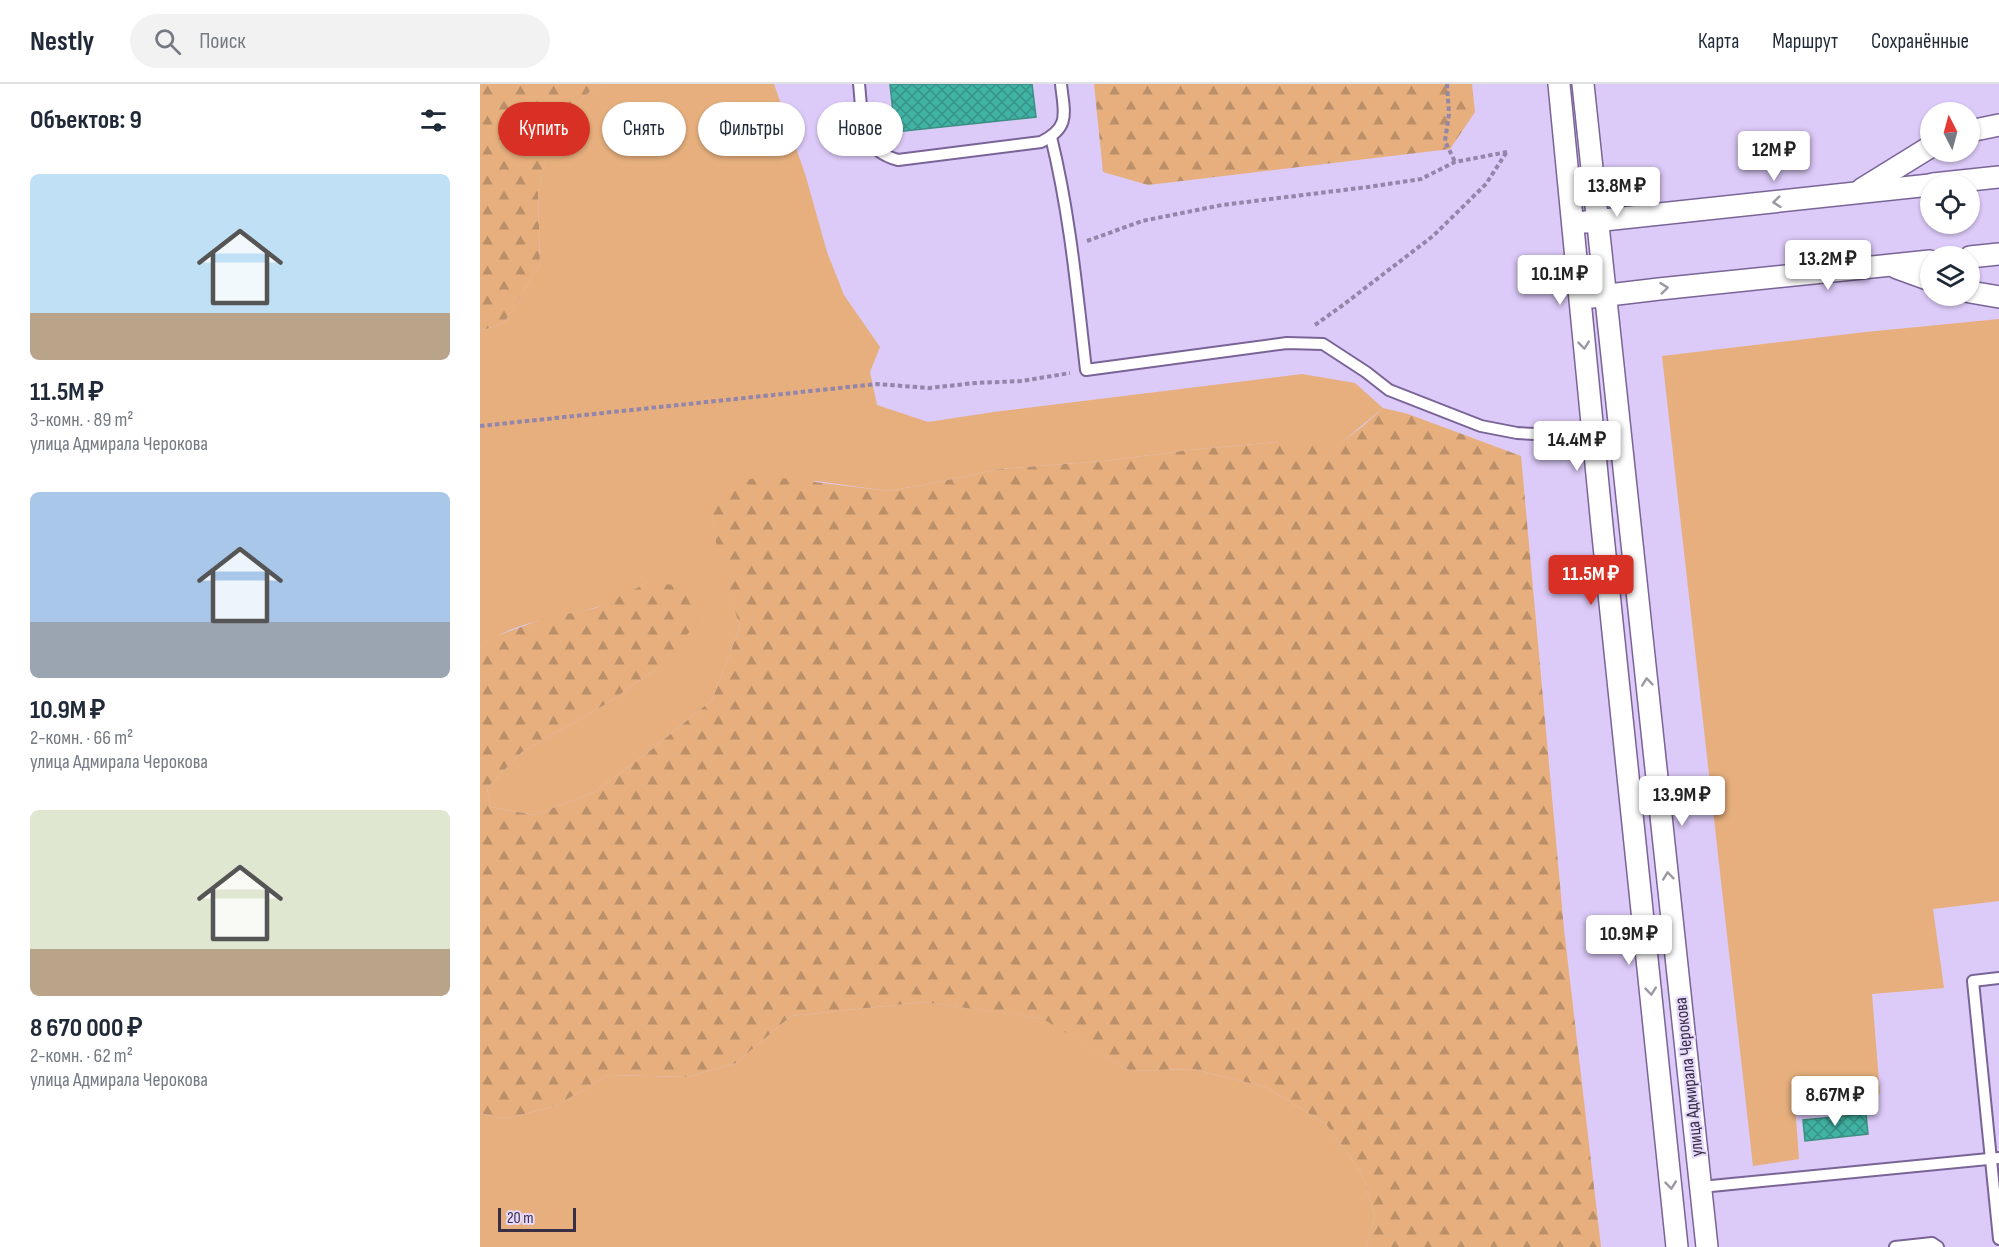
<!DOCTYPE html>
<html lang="ru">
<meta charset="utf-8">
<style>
:root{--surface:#fff;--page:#f2f2f3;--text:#1f2937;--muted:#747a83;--line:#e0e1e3;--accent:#d93025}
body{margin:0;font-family:"Sofia Sans Condensed",sans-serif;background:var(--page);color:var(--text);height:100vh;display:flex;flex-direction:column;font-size:22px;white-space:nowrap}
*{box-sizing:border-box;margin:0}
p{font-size:20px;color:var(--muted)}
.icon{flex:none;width:33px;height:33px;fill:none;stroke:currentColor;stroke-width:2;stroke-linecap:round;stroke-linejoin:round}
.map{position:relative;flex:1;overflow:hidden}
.details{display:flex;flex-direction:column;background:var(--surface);width:480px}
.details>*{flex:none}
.top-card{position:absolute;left:18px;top:18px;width:570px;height:54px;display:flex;gap:12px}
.needle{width:39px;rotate:354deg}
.controls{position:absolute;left:1440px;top:18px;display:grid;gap:12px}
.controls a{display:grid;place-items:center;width:60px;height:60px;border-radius:50%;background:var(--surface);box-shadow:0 2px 4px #0004;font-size:30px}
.scale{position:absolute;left:18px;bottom:15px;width:78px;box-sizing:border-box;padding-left:6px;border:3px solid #382f45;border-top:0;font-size:16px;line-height:21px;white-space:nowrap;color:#382f45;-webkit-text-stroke:4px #e7dafc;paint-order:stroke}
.price{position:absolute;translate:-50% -51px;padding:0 14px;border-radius:6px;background:#fff;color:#222;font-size:20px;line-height:39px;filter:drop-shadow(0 2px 3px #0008)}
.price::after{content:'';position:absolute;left:50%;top:36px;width:18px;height:14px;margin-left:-9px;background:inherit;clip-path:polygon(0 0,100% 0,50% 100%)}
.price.selected{background:var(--accent);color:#fff}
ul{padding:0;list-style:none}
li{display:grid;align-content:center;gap:12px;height:318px;padding:0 30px}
li span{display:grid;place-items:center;height:186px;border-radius:9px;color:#555}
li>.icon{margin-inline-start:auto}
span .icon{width:108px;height:108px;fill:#fffc;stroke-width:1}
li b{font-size:26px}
h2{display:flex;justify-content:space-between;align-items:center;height:72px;padding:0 30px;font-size:26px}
.tag{padding:0 21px;border-radius:27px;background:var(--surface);box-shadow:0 2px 4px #0004;font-size:21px;line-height:54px}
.tag.selected{background:var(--accent);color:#fff}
header{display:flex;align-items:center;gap:36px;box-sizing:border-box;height:84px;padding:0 30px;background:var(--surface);border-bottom:2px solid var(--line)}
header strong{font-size:28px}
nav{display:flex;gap:33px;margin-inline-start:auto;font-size:21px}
.search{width:420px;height:54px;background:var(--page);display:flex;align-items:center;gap:15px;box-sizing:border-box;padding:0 21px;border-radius:33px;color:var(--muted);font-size:22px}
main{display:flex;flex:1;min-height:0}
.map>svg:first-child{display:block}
.green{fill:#e6af7d}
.forest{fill:url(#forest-firs)}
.building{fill:url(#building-cross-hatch);stroke:#3d8e83;stroke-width:1.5}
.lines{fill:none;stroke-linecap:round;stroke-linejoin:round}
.service-casing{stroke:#7a6497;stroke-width:14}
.minor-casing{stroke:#7a6497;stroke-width:24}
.path{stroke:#9486aa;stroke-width:4;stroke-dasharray:4.5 3;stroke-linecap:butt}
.service{stroke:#fff;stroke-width:10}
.minor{stroke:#fff;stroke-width:21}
.oneway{stroke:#9c97a2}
.labels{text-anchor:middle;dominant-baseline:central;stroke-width:4.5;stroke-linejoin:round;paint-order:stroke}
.street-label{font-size:18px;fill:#382f45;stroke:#e7dafc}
</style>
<header>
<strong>Nestly</strong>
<div class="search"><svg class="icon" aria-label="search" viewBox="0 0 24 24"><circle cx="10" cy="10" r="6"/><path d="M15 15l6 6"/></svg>Поиск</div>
<nav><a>Карта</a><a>Маршрут</a><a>Сохранённые</a></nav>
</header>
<main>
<section class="details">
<h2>Объектов: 9<svg class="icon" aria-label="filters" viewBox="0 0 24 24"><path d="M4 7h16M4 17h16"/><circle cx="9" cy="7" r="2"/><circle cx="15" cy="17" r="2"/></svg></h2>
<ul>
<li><span style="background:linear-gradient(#bfe0f5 75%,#b9a48a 0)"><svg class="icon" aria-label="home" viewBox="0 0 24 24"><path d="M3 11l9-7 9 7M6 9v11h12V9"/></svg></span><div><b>11.5M ₽</b><p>3-комн. · 89 m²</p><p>улица Адмирала Черокова</p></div></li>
<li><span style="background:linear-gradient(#a9c7e8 70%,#9aa5b1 0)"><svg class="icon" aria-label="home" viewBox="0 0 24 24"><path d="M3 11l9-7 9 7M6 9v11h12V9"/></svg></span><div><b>10.9M ₽</b><p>2-комн. · 66 m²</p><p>улица Адмирала Черокова</p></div></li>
<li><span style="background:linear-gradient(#dfe7d0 75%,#b9a48a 0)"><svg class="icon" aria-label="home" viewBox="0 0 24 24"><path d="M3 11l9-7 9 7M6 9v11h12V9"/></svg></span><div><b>8 670 000 ₽</b><p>2-комн. · 62 m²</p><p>улица Адмирала Черокова</p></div></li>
</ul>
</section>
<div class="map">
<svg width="1519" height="1163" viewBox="0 0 1519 1163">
<defs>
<pattern id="forest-firs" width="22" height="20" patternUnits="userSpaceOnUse" patternTransform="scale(1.5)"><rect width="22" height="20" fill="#e6af7d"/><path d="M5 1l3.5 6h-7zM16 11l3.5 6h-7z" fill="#bb8f68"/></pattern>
<pattern id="building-cross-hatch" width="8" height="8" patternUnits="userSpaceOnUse" patternTransform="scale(1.5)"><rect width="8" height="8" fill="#41b3a4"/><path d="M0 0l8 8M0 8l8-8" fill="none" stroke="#379287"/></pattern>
</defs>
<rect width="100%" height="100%" fill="#dccaf8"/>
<!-- green -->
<g class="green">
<path d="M118,0h176l32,93 21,75 17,43 36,52 -10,25 7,33 51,17 66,-10 308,-38 53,9 28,25 -41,34h-64l-80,7 -95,12 -104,8 -70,15 -41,7 -72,-10 -104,34 7,41 21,71 -28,73 -61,50 -56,42 -61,23 -43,-8 -4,-19 35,-36 84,-48 53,-37 -10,-85c-18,9 -36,21 -55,26 -38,11 -83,13 -114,40v-317l24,-8 36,-59 -2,-73 16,-66z"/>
<path d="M1519,235v582l-66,8 11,79 -72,6 8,100 -85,11 4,54 -46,7 -91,-810 204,-24z"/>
<path d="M444,918l120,17 86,52 63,-2 73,18 60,37 35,48 14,44 -9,31h-886v-134l24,6 52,-13 51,-31 81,2 48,-14 55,-47z"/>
</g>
<!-- forest -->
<g class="forest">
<path d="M0,0h118l-44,41 -16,66 2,73 -36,59 -24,8z"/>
<path d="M614,0h378l3,28 -25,37 -302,36 -45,-13z"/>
<path d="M903,324l25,6 113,42 43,473 37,318h-235l9,-31 -14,-44 -35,-48 -60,-37 -73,-18 -63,2 -87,-52 -119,-17 -133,14 -55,47 -48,14 -81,-2 -51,31 -52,13 -24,-6v-465l11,-10 52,-19 53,-11 53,-26 41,5 8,35 -39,45 -53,37 -84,48 -35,36 4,19 43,8 61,-23 56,-42 61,-50 28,-73 -22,-71 -6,-41 13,-31 41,-8 122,15 41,-7 70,-15 104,-8 95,-12 80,-7h64l21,-16z"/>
</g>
<!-- building -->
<g class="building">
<path d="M410,0h142l4,33 -141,15z"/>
<path d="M1386,1030l2,20 -63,7 -2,-21z"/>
</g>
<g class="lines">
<defs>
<g id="service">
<path d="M379,0c4,35 -1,65 39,76l143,-18c30,-15 23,-29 20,-58"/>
<path d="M571,53c19,77 26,155 35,233l201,-27 36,1 43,28 23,18 92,36 36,7 18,1 58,-7"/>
<path d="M1519,894l-26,3 26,258"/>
<path d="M1221,1103l298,-29"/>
<path d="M1415,1163l37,-4 6,4"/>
</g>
<g id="minor">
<path d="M1079,0l43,442 75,721"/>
<path d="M1103,0l124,1163"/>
<path d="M1490,47l29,-6"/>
<path d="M1453,100l66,-7"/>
<path d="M1382,105l68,-42"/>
<path d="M1105,138l345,-37"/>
<path d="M1490,173l29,-3"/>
<path d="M1417,184l33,12"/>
<path d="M1490,208l29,5"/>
<path d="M1112,213l67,-8 271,-28"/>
</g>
</defs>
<!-- service casing -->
<use href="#service" class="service-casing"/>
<!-- minor casing -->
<use href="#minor" class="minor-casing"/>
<!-- path -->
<g class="path">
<path d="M967,0l2,30 -4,27 10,21"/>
<path d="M607,157l55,-20 80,-16 146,-18 53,-8 34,-17 52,-10"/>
<path d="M835,241l28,-20 90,-69 53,-52 20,-31"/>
<path d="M0,342l397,-42 52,4 46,-5 47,-2 48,-8"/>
</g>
<!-- service -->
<use href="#service" class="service"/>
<!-- minor -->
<use href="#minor" class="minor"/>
</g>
<!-- one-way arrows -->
<defs><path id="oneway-chevron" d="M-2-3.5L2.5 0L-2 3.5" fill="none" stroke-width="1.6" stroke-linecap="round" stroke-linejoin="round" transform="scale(1.5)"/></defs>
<g class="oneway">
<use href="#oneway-chevron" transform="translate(1297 118) rotate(174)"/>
<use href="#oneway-chevron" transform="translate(1184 204) rotate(-6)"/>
<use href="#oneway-chevron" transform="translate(1104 261) rotate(84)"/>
<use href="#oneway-chevron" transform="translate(1167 598) rotate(-96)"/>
<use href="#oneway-chevron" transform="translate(1188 792) rotate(-96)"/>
<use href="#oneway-chevron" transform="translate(1171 907) rotate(84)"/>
<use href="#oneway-chevron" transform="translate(1191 1101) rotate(84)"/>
</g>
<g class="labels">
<!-- street labels -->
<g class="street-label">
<text transform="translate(1209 993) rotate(-96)">улица Адмирала Черокова</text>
</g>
</g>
</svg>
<div class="controls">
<a><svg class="needle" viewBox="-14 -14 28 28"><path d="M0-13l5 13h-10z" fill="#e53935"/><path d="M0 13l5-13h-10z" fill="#747a83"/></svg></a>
<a><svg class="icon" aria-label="locate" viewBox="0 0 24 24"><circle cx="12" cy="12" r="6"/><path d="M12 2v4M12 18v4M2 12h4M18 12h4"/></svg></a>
<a><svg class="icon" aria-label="layers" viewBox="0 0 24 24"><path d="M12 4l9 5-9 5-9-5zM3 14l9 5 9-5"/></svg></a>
</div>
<div class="scale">20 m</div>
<b class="price" style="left:1294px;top:98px">12M ₽</b>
<b class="price" style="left:1137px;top:134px">13.8M ₽</b>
<b class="price" style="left:1348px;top:207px">13.2M ₽</b>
<b class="price" style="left:1080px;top:222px">10.1M ₽</b>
<b class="price" style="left:1097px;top:388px">14.4M ₽</b>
<b class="price selected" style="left:1111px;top:522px">11.5M ₽</b>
<b class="price" style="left:1202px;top:743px">13.9M ₽</b>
<b class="price" style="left:1149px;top:882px">10.9M ₽</b>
<b class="price" style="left:1355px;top:1043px">8.67M ₽</b>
<div class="top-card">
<a class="tag selected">Купить</a>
<a class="tag">Снять</a>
<a class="tag">Фильтры</a>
<a class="tag">Новое</a>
</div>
</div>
</main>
